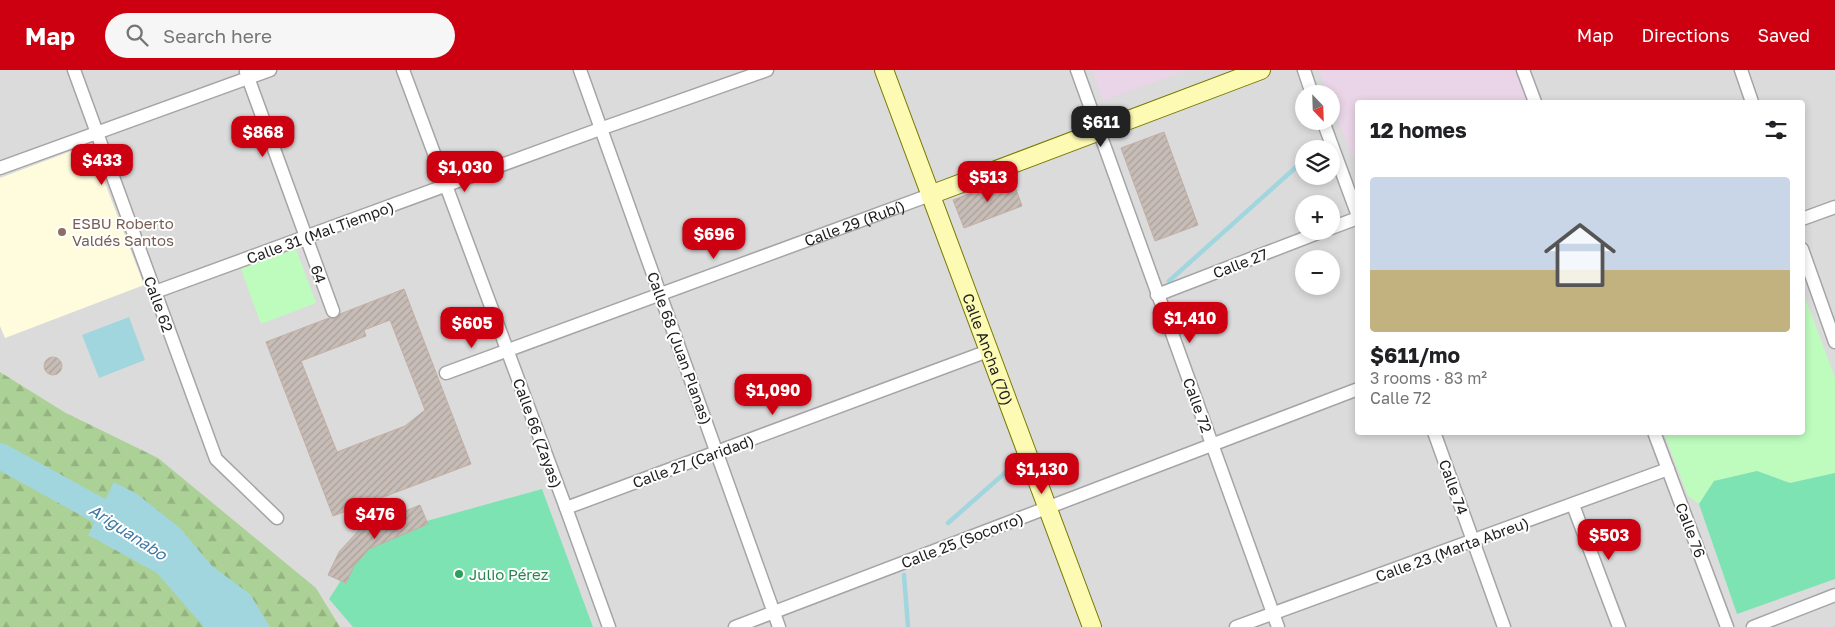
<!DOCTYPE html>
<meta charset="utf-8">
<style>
:root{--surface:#fff;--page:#f6f6f6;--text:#202124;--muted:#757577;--line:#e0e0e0;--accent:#c01}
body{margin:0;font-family:"Golos Text",sans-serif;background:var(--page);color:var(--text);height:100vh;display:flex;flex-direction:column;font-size:19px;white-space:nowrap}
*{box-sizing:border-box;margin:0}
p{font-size:16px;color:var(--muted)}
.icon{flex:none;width:28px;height:28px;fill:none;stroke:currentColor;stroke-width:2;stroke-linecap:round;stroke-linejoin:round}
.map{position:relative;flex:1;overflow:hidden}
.drawer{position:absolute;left:1355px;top:30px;width:450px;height:335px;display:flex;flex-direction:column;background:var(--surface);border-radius:5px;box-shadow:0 2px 8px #0003}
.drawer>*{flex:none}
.needle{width:32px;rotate:157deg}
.buttons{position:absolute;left:1295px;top:15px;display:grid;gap:10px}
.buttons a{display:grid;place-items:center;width:45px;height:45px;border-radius:50%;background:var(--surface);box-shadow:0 2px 8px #0003;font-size:25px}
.price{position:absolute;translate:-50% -42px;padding:0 11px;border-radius:10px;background:var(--accent);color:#fff;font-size:16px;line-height:32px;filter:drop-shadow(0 1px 2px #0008)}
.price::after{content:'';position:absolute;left:50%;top:30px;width:15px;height:11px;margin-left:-8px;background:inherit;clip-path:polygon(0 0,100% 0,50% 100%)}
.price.on{background:#222;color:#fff}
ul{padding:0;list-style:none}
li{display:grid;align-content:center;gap:10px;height:265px;padding:0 15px}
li+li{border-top:1px solid var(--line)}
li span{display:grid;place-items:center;height:155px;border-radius:5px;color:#555}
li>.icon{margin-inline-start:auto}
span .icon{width:90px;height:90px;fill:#fffc;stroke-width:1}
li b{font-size:21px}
h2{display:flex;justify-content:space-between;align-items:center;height:60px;padding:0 15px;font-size:21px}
header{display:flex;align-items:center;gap:30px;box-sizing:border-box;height:70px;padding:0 25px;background:var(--accent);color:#fff}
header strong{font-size:24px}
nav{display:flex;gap:28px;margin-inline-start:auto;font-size:18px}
.search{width:350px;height:45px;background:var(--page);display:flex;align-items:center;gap:12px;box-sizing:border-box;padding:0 18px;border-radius:28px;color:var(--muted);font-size:19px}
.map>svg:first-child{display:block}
.residential{fill:#dcdbdb;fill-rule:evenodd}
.industrial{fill:#e9d5e7}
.education{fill:#fffcdd}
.forest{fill:url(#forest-firs)}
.park{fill:#befcbe}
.pitch{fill:#7de3b3}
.water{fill:#a1d6df}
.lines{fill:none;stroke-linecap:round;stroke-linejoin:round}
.stream{stroke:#a1d6df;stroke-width:4.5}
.river{stroke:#a1d6df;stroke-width:26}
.building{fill:url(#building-hatch);stroke:#c2afa5;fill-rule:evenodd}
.street-casing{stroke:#a5a5a5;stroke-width:15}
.secondary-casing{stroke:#777a00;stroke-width:20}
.street{stroke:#fff;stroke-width:12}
.secondary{stroke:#fdfab4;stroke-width:18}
.education-dot{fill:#8d6e63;stroke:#fff;stroke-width:2}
.leisure-dot{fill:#2e9e5b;stroke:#fff;stroke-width:2}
.labels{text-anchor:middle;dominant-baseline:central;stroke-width:4;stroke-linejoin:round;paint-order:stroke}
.education-label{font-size:15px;fill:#785e54;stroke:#fff;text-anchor:start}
.street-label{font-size:15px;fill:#1e1e1e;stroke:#fff}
.leisure-label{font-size:15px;fill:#27864d;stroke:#fff;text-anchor:start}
.water-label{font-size:16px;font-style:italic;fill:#4079a2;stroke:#fff}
</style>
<header>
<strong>Map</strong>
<div class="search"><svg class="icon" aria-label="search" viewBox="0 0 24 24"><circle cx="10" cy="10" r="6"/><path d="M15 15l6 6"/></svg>Search here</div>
<nav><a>Map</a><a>Directions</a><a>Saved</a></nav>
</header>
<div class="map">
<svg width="1835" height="557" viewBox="0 0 1835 557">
<defs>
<pattern id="forest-firs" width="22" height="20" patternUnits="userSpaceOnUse" patternTransform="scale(1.25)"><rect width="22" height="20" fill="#acd196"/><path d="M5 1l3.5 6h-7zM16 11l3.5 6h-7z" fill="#94b381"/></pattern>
<pattern id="building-hatch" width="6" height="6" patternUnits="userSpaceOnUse" patternTransform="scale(1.25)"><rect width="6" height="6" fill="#c7bcb6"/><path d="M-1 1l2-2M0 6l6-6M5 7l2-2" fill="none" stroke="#aaa19c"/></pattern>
</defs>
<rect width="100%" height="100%" fill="#efeae3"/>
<!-- residential -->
<path class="residential" d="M0,0h1835v557h-1495l-24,-39 -250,-175 -66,-41zM1304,24h27v27h-27zM1358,32h444v330h-444zM1304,79h27v27h-27zM1304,134h27v27h-27zM1304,189h27v27h-27z"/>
<!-- industrial -->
<g class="industrial">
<path d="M1092,0h95l-84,31z"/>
<path d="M1319,0h198l13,32h-172l-1,52 -5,2 -21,-53v-9h-3z"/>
</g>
<!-- education -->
<path class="education" d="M90,74l54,141 -139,53 -5,-12v-148z"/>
<!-- forest -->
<path class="forest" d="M0,302l66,41 92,45 158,130 24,39h-340z"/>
<!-- park -->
<g class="park">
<path d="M296,179l20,54 -55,21 -20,-55z"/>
<path d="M1803,222l32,86v95l-45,10 -33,-12 -43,10 -15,23 -11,-8 -24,-63 138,-1z"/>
</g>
<!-- pitch -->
<g class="pitch">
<path d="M1757,401l33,12 45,-10v106l-98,35 -38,-110 15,-23z"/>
<path d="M542,419l51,138h-240l-24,-28 33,-51 61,-26z"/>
</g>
<!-- water -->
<g class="water">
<path d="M129,247l16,43 -46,18 -17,-43z"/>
<path d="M114,412l23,12 43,34 32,38 38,28 20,33h-66l-47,-54 -69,-38z"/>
</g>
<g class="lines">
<!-- stream -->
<g class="stream">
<path d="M1169,211l135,-121"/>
<path d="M948,453l58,-51"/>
<path d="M904,505l4,52"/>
</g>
<!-- river -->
<path class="river" d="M0,386l100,55 29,20"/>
</g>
<!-- building -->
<g class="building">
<path d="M1164,62l34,93 -43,16 -34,-93z"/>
<path d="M1012,108l10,28 -58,22 -11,-28z"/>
<path d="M404,219l67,175 -138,52 -67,-174 63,-24h7l4,-4zM390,250l35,90 -20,16 -68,26 -36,-91 65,-25 -2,-6z"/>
<circle cx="53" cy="296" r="9"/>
<path d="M420,435l8,19 -59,25 -15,17 -8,17 -18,-8 11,-23 20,-22z"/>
</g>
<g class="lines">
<defs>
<g id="street">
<path d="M74,0l142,389 61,59"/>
<path d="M403,0l163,438 43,119"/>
<path d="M580,0l199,557"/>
<path d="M1077,0l201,557"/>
<path d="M1304,0l8,24"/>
<path d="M1523,0l12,32"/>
<path d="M1741,0l11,32"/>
<path d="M246,2l87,239"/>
<path d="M1323,51l35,95"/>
<path d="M0,98l270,-98"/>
<path d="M1802,149l33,-12"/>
<path d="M1331,158l27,-10"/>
<path d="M1802,179l33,93"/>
<path d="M155,222l445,-163 167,-59"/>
<path d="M1157,225l166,-64"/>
<path id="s1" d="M446,303l484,-178"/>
<path d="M1434,362l70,195"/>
<path d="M1654,362l73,195"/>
<path d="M1573,435l46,122"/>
<path d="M566,438l422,-157"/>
<path d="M735,557l623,-238"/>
<path d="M1236,557l432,-158"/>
<path d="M1753,557l82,-32"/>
</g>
<g id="secondary">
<path id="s2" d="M884,0l208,557"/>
<path d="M930,125l331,-125"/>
</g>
</defs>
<!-- street casing -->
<use href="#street" class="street-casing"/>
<!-- secondary casing -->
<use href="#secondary" class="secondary-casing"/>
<!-- street -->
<use href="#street" class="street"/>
<!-- secondary -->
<use href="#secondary" class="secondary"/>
</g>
<!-- markers -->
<circle class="education-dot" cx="62" cy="162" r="5"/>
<circle class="leisure-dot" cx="459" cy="504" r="5"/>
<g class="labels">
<!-- education labels -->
<g class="education-label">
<text x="72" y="153">ESBU Roberto<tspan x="72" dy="17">Valdés Santos</tspan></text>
</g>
<!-- street labels -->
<g class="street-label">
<text stroke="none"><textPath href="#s1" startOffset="435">Calle 29 (Rubí)</textPath></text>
<text transform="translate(320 162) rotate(-20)">Calle 31 (Mal Tiempo)</text>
<text transform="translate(1240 193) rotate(-21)">Calle 27</text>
<text transform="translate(319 204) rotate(70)">64</text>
<text transform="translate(159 234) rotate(70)">Calle 62</text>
<text transform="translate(680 278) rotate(70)">Calle 68 (Juan Planas)</text>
<text stroke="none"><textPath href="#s2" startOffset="298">Calle Ancha (70)</textPath></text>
<text transform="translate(1198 335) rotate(70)">Calle 72</text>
<text transform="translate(538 363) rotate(70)">Calle 66 (Zayas)</text>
<text transform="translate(693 391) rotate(-20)">Calle 27 (Caridad)</text>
<text transform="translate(1454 417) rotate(70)">Calle 74</text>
<text transform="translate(1691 460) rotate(69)">Calle 76</text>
<text transform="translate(962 470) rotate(-21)">Calle 25 (Socorro)</text>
<text transform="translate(1452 479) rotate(-20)">Calle 23 (Marta Abreu)</text>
</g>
<!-- leisure labels -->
<g class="leisure-label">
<text x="469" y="504">Julio Pérez</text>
</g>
<!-- water labels -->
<g class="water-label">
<text transform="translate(128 462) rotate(33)">Ariguanabo</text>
</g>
</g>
</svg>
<div class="buttons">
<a><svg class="needle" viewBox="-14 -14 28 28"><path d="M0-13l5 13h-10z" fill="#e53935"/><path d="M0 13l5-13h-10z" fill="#757577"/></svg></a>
<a><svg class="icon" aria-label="layers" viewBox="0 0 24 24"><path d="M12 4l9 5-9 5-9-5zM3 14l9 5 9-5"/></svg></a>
<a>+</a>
<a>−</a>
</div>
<b class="price on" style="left:1101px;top:78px">$611</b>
<b class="price" style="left:263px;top:88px">$868</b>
<b class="price" style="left:102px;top:116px">$433</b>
<b class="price" style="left:465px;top:123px">$1,030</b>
<b class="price" style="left:988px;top:133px">$513</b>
<b class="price" style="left:714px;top:190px">$696</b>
<b class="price" style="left:1190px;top:274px">$1,410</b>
<b class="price" style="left:472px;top:279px">$605</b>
<b class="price" style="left:773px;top:346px">$1,090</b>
<b class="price" style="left:1042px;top:425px">$1,130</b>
<b class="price" style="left:375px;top:470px">$476</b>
<b class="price" style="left:1609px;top:491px">$503</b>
<section class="drawer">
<h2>12 homes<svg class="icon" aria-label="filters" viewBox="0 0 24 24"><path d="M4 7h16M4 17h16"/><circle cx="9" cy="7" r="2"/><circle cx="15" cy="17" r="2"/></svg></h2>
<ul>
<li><span style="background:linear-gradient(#c9d6e8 60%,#c2b280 0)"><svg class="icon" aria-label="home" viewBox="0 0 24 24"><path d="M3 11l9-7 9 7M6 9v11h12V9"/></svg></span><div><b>$611/mo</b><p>3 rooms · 83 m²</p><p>Calle 72</p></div></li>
</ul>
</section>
</div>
